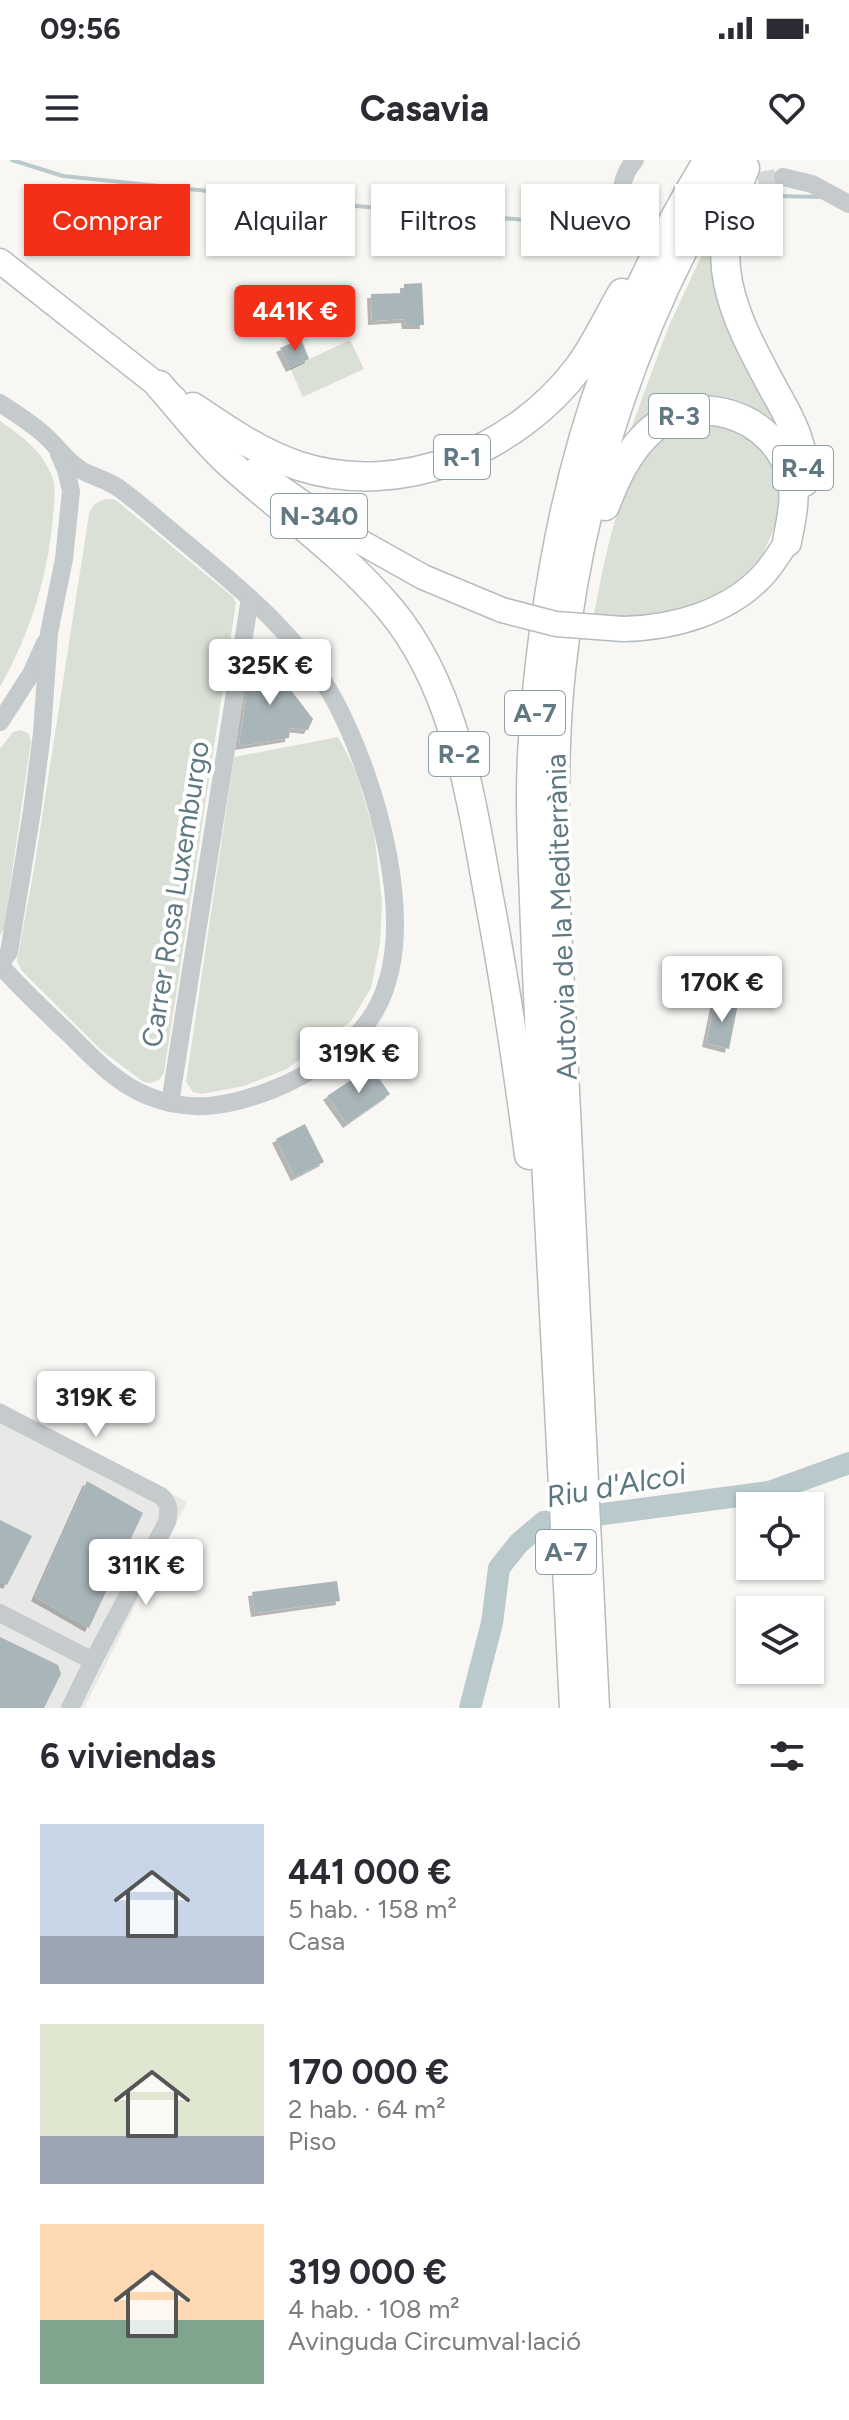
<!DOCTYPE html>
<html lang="es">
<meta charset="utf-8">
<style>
:root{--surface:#fff;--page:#f2f2f3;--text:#2b2b33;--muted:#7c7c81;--accent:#f42f18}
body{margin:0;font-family:Figtree,sans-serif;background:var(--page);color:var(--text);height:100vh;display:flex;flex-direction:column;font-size:30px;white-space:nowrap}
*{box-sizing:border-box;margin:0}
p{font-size:26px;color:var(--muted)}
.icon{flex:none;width:44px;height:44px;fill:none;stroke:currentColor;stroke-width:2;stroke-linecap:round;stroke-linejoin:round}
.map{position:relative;height:1548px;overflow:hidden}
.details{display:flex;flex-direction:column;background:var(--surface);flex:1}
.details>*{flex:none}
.banner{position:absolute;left:24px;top:24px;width:802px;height:72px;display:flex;gap:16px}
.buttons{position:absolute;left:736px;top:1332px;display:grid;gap:16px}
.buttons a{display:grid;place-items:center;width:88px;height:88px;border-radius:0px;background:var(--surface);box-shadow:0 2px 6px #0004;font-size:40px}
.price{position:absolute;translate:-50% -68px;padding:0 18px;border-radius:8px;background:#fff;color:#222;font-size:26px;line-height:52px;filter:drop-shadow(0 2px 4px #0008)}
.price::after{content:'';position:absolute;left:50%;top:48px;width:24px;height:18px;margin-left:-12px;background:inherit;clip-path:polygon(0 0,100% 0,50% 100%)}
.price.selected{background:var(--accent);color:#fff}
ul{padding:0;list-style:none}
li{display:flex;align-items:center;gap:24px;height:200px;padding:0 40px}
li span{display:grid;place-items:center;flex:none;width:224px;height:160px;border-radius:0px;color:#555}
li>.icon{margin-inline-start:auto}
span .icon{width:96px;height:96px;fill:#fffc;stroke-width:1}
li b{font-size:34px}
h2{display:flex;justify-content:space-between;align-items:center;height:96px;padding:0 40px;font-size:34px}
.pill{padding:0 28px;border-radius:0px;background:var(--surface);box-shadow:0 2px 6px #0004;font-size:28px;line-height:72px}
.pill.selected{background:var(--accent);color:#fff}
.status{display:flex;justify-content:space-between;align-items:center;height:56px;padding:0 40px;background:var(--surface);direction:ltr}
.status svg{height:22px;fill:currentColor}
header{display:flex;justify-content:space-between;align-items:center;height:104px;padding:0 40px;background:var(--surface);font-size:36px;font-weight:700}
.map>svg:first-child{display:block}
.built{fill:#e8e9e7}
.green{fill:#dae0d5}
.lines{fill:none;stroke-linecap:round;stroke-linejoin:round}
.stream{stroke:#bacacc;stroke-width:4}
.river{stroke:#bacacc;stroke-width:22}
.building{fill:#a8b5b9;filter:url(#shadow)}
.minor-tunnel{stroke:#d2d7d8;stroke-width:18;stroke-dasharray:18 9;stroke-linecap:butt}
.major-casing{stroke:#b5bcbf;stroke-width:27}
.highway-casing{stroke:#b7bcbe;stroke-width:31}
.minor{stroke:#c5cacd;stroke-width:18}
.major{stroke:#fff;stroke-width:24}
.highway{stroke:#fff;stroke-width:28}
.major-bridge-casing{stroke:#b5bcbf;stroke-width:27;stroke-linecap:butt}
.major-bridge{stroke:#fff;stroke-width:24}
.labels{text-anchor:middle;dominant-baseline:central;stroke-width:8;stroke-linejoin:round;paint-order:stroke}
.shield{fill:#fff;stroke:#90a0a8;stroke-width:2}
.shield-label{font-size:26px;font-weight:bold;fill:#607882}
.street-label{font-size:28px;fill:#607882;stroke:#fff}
.water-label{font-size:30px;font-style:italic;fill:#5a787d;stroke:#fff}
</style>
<div class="status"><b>09:56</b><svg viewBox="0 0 49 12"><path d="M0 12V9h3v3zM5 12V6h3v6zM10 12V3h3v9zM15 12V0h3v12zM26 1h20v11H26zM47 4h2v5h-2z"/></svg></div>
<header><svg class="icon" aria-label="menu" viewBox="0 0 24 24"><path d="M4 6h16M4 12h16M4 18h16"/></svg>Casavia<svg class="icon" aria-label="heart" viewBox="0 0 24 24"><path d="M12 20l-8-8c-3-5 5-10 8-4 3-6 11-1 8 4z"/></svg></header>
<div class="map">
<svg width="849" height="1548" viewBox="0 0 849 1548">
<defs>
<filter id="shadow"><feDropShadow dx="-4" dy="4" stdDeviation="0" flood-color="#0004"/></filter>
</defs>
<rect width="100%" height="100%" fill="#f8f7f4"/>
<!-- built -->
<path class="built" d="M0,1242l187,100 -103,206h-84z"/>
<!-- green -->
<g class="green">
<path d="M707,84l12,61 20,50 9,1 37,75c-48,-48 -107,-47 -155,0l38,-103z"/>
<path d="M350,180l14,29 -61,28 -13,-29z"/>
<path d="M0,261c23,16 43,30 53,58 3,12 1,25 0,37 -5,60 -23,118 -53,171z"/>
<path d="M717,262l40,19 19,29 4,23v11l-6,25 -12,27 -7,11 -32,29 -58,21 -72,1c13,-58 24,-157 82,-187 13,-7 28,-7 42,-9z"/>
<path d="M112,339l5,2 116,96 3,6 -72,470c-5,9 -12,12 -22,8l-41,-31 -79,-79 -5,-10 17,-92 55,-355c4,-11 11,-15 23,-15z"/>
<path d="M21,570l7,3 3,8 -27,187 -4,8v-187l13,-17z"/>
<path d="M338,577l17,32 19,63 8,70 -2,41 -9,45 -20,33 -64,48 -43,17 -42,8 -9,-2 -7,-10 48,-325z"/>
</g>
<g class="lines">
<!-- stream -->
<g class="stream">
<path d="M12,0l51,16 281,29 280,23 36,-8"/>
<path d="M743,43l34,-7 44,1"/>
</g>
<!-- river -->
<path class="river" d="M470,1548l22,-85 7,-55 20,-25 25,-21 225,-30 80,-29"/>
</g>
<!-- building -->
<g class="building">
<path d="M422,123l2,42h-18l-1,-6 -33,2 -1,-27 33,-1v-9z"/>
<path d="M301,179l8,20 -19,9 -10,-20z"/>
<path d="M252,499l16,1 45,59 -5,11 -18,-2 -1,10 -50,8z"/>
<path d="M715,840l23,4 -9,45 -23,-6z"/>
<path d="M371,907l19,27 -43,30 -20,-28z"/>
<path d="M305,964l19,38 -29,15 -19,-38z"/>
<path d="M87,1321l56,32 -54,115 -54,-31z"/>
<path d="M0,1360l32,16 -25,49 -7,-3z"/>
<path d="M337,1421l3,20 -85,12 -3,-21z"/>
<path d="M0,1477l58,28 3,9 -17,34h-44z"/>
</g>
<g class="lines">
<!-- minor-tunnel -->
<g class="minor-tunnel">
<path d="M733,31l21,-9 29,-5"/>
<path d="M637,58l18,1 25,-6"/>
</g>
<defs>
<g id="major">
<path d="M0,101l174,137"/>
<path d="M255,310l95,66 73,41 79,33"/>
<path d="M623,469c51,-1 108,-17 142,-56 8,-9 15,-21 22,-31"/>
</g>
<g id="highway">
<path d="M745,8c-39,92 -16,139 29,222 17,29 32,58 30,92"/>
<path d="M159,225c23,26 44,54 69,77 54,49 115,91 162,147 66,79 81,190 99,289 16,85 29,171 40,257"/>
<path d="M193,247c34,23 67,46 106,59 102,33 218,-16 280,-99 17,-23 29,-50 43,-74"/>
<path d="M605,346c10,-26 22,-53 43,-73 47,-45 126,-18 143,42 6,22 0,45 -4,67"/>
<path d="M574,1548c-9,-183 -18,-365 -28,-548 -4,-87 -9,-174 -12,-261 -2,-53 -5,-107 -1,-159 9,-126 30,-255 74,-373 27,-72 61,-141 101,-207"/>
<path d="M595,1548l-41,-843c1,-65 0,-129 7,-194 19,-180 76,-358 173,-511"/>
</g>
</defs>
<!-- major casing -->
<use href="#major" class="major-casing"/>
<!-- highway casing -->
<use href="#highway" class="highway-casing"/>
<!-- minor -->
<g class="minor">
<path d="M635,0c-15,17 -20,44 2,58"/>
<path d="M783,17l29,7 37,20"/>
<path d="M0,243c14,9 28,18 41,29 14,11 24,28 40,38 12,7 27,10 39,19 23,17 45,37 67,55 55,46 113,93 148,157 41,78 87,228 40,310 -18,32 -67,65 -101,78 -43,17 -82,25 -126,7 -31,-12 -55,-38 -78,-61 -24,-23 -48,-45 -70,-70"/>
<path d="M0,562l31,-48 14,-31"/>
<path d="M0,804l9,-12 23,-141 10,-78 7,-100 15,-74 7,-68 -5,-21 -7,-16"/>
<path d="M170,943l80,-505"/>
<path d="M0,1253l161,83c9,8 8,14 6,26l-74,139 -23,47"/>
<path d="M0,1453l93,48"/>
</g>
<!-- major -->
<use href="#major" class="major"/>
<!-- highway -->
<use href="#highway" class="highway"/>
<defs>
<path id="major-bridge" d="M502,450l54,14 67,5"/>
</defs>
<!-- major-bridge casing -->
<use href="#major-bridge" class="major-bridge-casing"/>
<!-- major-bridge -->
<use href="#major-bridge" class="major-bridge"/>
</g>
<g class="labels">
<!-- shield labels -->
<g class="shield">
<rect x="649" y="234" width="60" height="44" rx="6"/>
<rect x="434" y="275" width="56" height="44" rx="6"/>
<rect x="773" y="286" width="60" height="44" rx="6"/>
<rect x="271" y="334" width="96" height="44" rx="6"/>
<rect x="505" y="531" width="60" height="44" rx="6"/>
<rect x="429" y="572" width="60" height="44" rx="6"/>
<rect x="536" y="1370" width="60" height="44" rx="6"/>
</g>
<g class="shield-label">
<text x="679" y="256">R-3</text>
<text x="462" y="297">R-1</text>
<text x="803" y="308">R-4</text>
<text x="319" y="356">N-340</text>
<text x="535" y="553">A-7</text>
<text x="459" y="594">R-2</text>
<text x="566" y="1392">A-7</text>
</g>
<!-- street labels -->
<g class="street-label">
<text transform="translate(175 734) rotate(-81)">Carrer Rosa Luxemburgo</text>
<text transform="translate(561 757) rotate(-92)">Autovia de la Mediterrània</text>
</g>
<!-- water labels -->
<g class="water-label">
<text transform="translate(616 1325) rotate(-10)">Riu d'Alcoi</text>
</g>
</g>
</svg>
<div class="buttons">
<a><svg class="icon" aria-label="locate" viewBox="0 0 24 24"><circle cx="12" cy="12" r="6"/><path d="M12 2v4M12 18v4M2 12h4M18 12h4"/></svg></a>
<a><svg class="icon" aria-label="layers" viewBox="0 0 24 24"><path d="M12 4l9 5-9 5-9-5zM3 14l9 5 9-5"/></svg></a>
</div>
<b class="price selected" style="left:295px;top:193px">441K €</b>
<b class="price" style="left:270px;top:547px">325K €</b>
<b class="price" style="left:722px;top:864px">170K €</b>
<b class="price" style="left:359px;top:935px">319K €</b>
<b class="price" style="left:96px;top:1279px">319K €</b>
<b class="price" style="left:146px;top:1447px">311K €</b>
<div class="banner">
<a class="pill selected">Comprar</a>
<a class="pill">Alquilar</a>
<a class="pill">Filtros</a>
<a class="pill">Nuevo</a>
<a class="pill">Piso</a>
</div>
</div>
<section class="details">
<h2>6 viviendas<svg class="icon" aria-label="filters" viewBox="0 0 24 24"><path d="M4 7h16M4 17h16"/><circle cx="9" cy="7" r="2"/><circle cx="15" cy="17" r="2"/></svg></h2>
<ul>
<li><span style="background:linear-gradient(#c9d6e8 70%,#9aa5b1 0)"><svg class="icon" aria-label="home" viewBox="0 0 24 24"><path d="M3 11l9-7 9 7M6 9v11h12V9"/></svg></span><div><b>441 000 €</b><p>5 hab. · 158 m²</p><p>Casa</p></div></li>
<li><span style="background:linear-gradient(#dfe7d0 70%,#9aa5b1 0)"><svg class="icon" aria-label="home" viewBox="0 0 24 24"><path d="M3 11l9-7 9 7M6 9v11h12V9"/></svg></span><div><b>170 000 €</b><p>2 hab. · 64 m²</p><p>Piso</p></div></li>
<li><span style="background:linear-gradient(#ffd9b3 60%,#7fa58c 0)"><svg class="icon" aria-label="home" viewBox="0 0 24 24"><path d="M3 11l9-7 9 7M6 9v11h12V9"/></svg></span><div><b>319 000 €</b><p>4 hab. · 108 m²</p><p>Avinguda Circumval·lació</p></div></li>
</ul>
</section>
